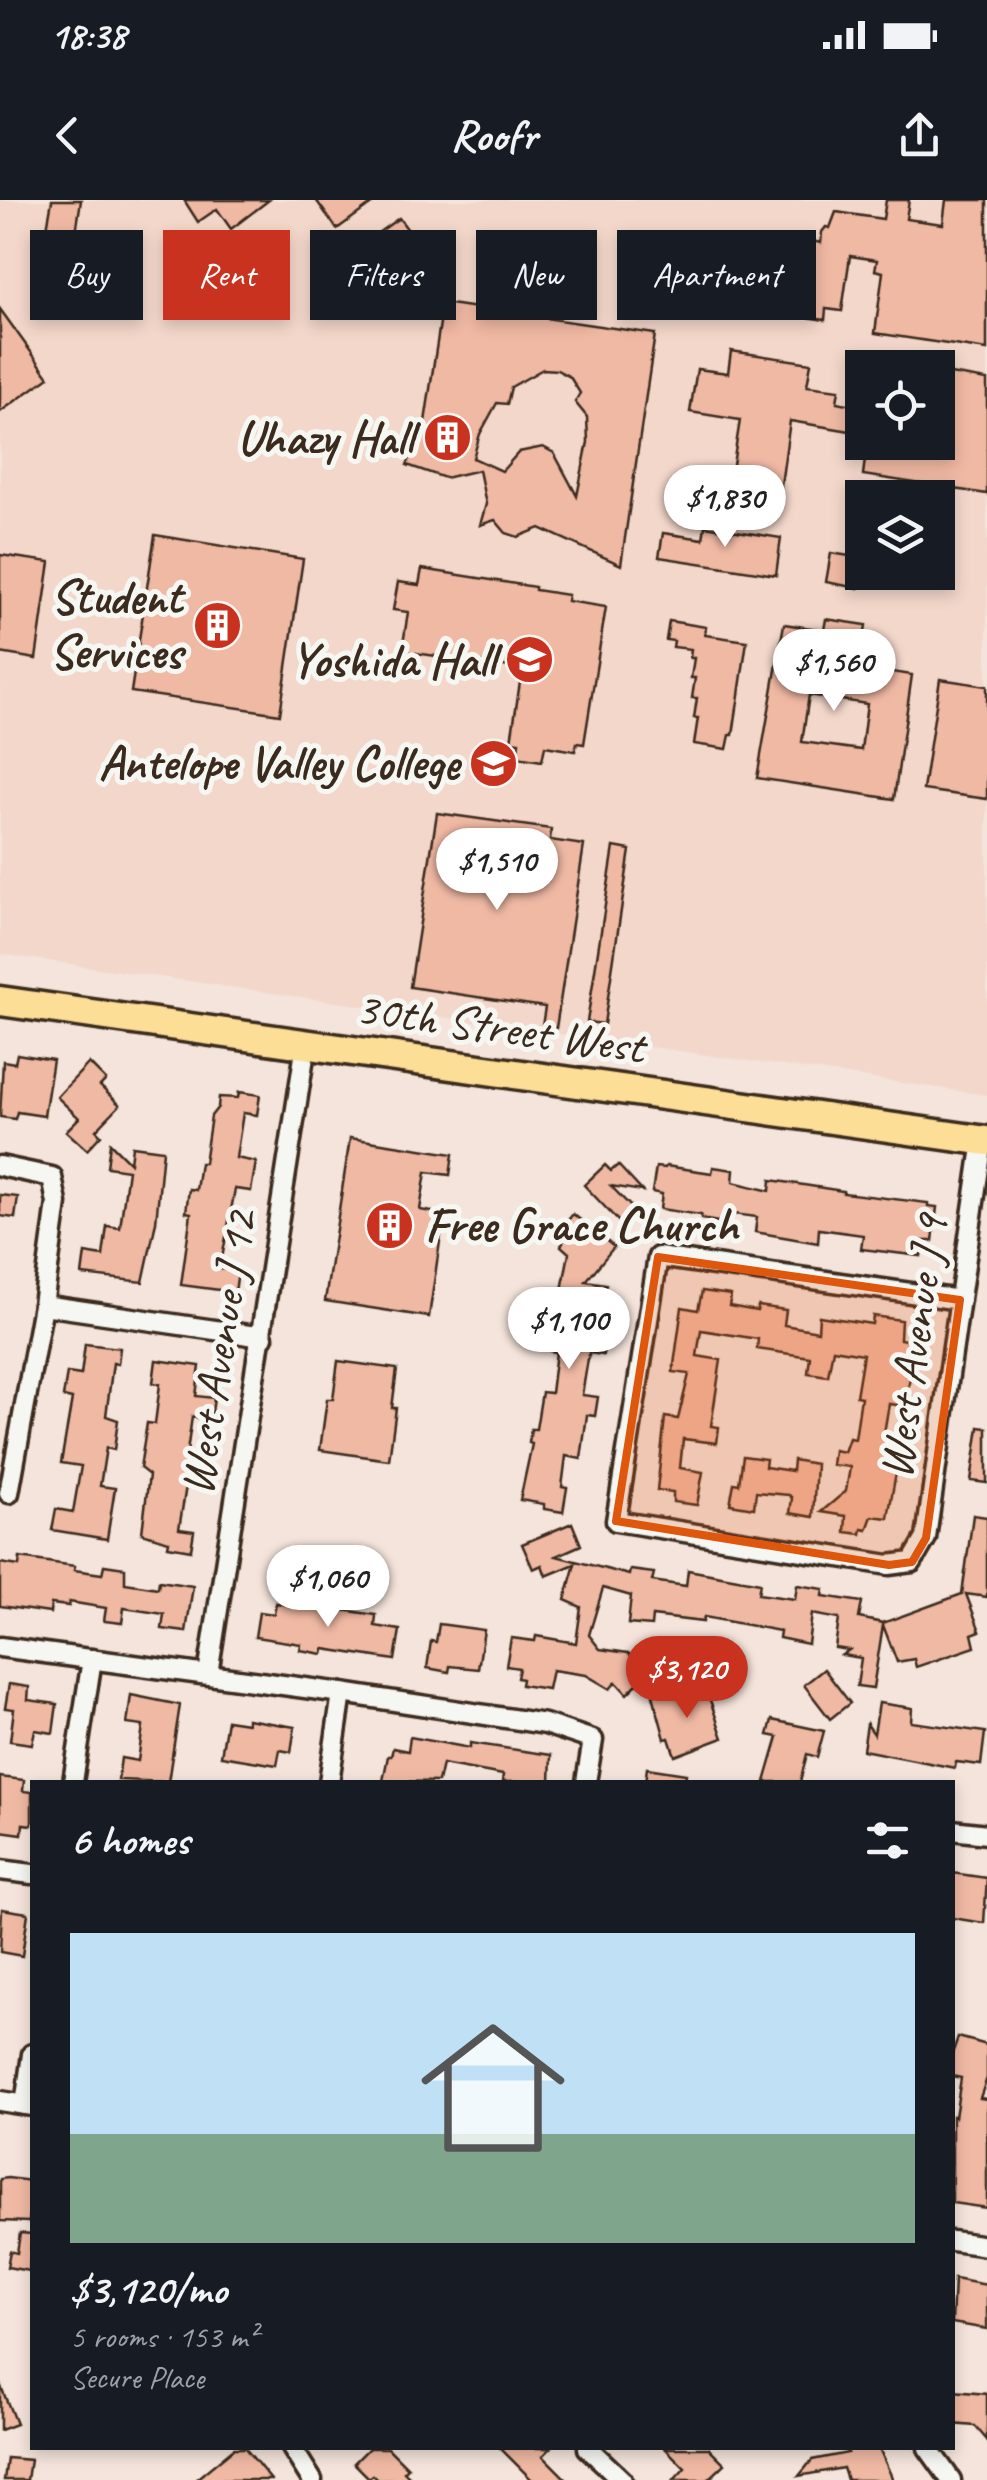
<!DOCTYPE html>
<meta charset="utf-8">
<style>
:root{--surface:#171b24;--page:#20242c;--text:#f1f3f6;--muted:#9ea1a6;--line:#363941;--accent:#c8321e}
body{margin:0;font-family:Caveat,sans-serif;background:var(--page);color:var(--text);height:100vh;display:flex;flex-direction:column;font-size:38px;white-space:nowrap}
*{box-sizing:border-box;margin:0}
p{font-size:32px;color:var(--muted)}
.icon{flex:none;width:55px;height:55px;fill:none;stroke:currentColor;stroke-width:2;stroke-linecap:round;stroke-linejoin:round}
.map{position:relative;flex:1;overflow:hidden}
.panel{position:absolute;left:30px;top:1580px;width:925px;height:670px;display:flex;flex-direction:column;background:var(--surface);border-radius:0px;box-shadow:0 5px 15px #0003}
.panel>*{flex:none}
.top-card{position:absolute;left:30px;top:30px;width:928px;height:90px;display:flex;gap:20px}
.tools{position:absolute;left:845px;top:150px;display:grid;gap:20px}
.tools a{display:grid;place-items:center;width:110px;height:110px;border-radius:0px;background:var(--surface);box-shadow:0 5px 15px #0003;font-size:50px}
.price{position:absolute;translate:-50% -85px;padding:0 22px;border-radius:35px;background:#fff;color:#222;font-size:32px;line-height:65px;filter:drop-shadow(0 2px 5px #0008)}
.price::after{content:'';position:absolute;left:50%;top:60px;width:30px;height:22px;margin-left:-15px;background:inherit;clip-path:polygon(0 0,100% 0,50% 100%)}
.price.current{background:var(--accent);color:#fff}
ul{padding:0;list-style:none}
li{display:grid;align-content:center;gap:20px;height:530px;padding:0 40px}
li+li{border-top:2px solid var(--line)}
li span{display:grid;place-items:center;height:310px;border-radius:0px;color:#555}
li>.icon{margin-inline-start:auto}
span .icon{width:180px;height:180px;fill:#fffc;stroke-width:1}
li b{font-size:42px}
h2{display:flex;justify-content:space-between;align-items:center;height:120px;padding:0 40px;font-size:42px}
.chip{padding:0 35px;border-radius:0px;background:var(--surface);box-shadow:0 5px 15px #0003;font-size:35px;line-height:90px}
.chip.current{background:var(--accent);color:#fff}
.status{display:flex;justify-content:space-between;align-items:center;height:70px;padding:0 50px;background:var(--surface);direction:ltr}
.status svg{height:28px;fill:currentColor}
header{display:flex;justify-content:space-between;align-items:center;height:130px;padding:0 40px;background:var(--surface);font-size:45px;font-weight:800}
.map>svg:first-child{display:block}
.built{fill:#f3d7ca;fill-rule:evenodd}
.building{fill:#f0b9a4;stroke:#3b2a1e;stroke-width:2.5;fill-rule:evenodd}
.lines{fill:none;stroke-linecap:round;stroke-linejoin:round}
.street-casing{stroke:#3b2a1e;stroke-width:25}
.primary-casing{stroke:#3b2a1e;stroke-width:35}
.street{stroke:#f6f6f2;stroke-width:18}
.primary{stroke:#fcde96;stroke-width:28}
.marked{fill:#df570d;fill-opacity:0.2;stroke:#df570d;stroke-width:8;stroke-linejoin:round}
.labels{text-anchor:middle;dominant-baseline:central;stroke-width:10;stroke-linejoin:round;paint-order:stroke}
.poi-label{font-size:48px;font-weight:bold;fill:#3b2a1e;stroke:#f6f6f2;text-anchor:end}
.street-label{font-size:48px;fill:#3b2a1e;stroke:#f6f6f2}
</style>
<div class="status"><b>18:38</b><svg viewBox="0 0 49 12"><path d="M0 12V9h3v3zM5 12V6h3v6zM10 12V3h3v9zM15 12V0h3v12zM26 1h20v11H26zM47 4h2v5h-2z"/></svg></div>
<header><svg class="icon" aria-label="back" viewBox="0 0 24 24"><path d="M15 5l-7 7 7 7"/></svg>Roofr<svg class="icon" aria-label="share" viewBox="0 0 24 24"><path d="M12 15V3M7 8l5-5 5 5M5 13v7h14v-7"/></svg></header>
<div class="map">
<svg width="987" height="2280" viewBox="0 0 987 2280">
<rect width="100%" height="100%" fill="#f4e4db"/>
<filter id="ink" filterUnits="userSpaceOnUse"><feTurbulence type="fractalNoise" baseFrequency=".01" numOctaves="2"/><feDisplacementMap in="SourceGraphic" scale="20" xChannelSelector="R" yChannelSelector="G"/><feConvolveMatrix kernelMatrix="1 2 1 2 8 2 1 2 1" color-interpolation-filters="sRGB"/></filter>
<g filter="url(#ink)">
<!-- built -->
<path class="built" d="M0,0h987v895l-987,-141zM862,168h76v74h-76zM862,298h76v74h-76z"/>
<!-- building -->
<g class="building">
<path d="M52,0h29l-6,39 -29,-5z"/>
<path d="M184,0h85l-38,29 -14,-20 -19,13z"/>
<path d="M316,0h61l-40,29z"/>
<path d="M886,0h23l-3,19 37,5 3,-24h41v150l-112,-17 8,-61 -8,-2 2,-10 -27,-4 -8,55 -16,-2 -1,11 -26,-4 1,-11 -21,-4 7,-50 5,-2 20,2 1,-10 9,2 1,-11 4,-5 4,1 6,-16 47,7z"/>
<path d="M399,18l9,12 -24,18 -9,-13z"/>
<path d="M443,103l212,31 -34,231 -81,-37 -22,9 -12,-4 -11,-13 -15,5 6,-21 -7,-34 -34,8 -38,-13 18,-43zM543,169l14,1 13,7 10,16 -5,9 12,15 1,25 -11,54 -23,-43 -11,-6 -24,5 -17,19 -29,-13 7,-24 17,-31 10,1 4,-17z"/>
<path d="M0,109l49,68 -49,35z"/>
<path d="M731,151l80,12 -4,23 32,4 -2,12 25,5v26l-72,-12 -10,71 -50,-8 10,-64 -50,-8 7,-43 31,4z"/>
<path d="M938,172l49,8v114l-124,-19 2,-16 -11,-2 2,-15h82z"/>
<path d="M705,326l76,12 -5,37 -117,-18 4,-24 40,6z"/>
<path d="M155,335l148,24 -23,155 -149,-22z"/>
<path d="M831,353l31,5 -4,30 -32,-6z"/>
<path d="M0,355l50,7 -14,97 -36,-6z"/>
<path d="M422,369l113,18v3l33,5 -1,6 39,6 -22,137 -7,-1 -2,8 -30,-5 -3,15 -25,-4 2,-15 -8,-1 11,-72 -120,-18 6,-39 -15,-2 5,-28 21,3z"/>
<path d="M826,419l40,6 -6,42 52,8 -18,124 -137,-21 27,-154 40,6zM809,495l58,9 -6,46 -59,-8z"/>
<path d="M669,421l37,6 -1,8 42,6 -14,94h-3l-3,14 -33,-5 4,-26h-4l3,-20h-5l3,-20h-4l3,-20h-4l1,-9 -18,-2 1,-6 -8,-1z"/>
<path d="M940,479l47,7v113l-64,-9z"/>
<path d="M437,613l114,16 -1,11 34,5 -28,183 -14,-2 3,-19 -135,-20z"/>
<path d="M614,647l16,3 -26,174 -17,-2z"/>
<path d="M17,854l36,6 -9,56 -27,-4 -2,7 -15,-2 3,-56 12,2z"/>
<path d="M89,863l17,17 -6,6 20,19 -24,25 5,5 -14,15 -21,-19 13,-13 -22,-21z"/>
<path d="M239,892l21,3 -3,20 -14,-2 -7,45 20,4 -5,29 -16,-2 -15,80 18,2 -3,21 -54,-7 10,-72 -5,-1 3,-23 7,1 4,-27h4l7,-47 7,-9 1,-10 19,1z"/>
<path d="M350,938l103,16 -3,21 -24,-3 -6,38 24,4 -15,103 -104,-16z"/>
<path d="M110,943l20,20 2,-17 31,4 -7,72 -13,60 -61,-7 3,-22 18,3 4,-30 13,2 8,-58 -21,-3z"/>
<path d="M605,965l6,6 7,-6 24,26 -31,-5 25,26 -14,13 -38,-40z"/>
<path d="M666,966l46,7 1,-6 21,3 -1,12 37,9 1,-11 72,11v2l85,10v3l9,1 -4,34h-10l-2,15 -34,-4 -26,-3 2,-14 -44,-6 -1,14 -63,-11 2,-15 -32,-4 -1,10 -23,-4v-4l-41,-6 2,-15 -10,-2 4,-25 9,1z"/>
<path d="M0,995l18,2 -3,21 -15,-2z"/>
<path d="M573,1014l41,33 -28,34 20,3 -6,43 6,1 -3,27 -14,-2 -7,42 16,2 -3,19 -8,-1 -6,44 -15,-3 -4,31 5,1 -4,24 -19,-3v-5l-24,-4 12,-56 -3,-1 2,-14h5l6,-37 9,1 5,-41 -6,-1 3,-21 27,2 4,-27 -24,-4 9,-48 -8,-7 5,-10 -6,-6z"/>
<path d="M702,1091l29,4 -2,11 28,5 1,-5 28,4 -2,15 34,6 1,-15 53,8 1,-8 28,4 -1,19 16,3 -11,64 -16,-2 -5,29 5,1 -3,19 13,2 -11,63 -16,-2 -5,14 -5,-1 -1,5 -16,-2 1,-16 -25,-4 25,-21 4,-24 -18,-2 2,-15 10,2 5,-14 6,1 6,-42 -5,-1 7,-42 -30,-5 -5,27 -20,-3 2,-16 -53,-8 1,-10 -57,-9 -4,26 24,4 -10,66 8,1 -2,16 -34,-4 -3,29 23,4 -6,33 -24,-3v-10l-16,-2 8,-73 13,2 11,-45 -16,-2 9,-65 16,3z"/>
<path d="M85,1144l35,4 -2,16 -5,-1 -7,53 12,4 -4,30 -8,-2 -6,38 15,2 -8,51 -55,-9 4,-21 17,3 8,-46 -20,-3 11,-64 -9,-2 4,-24 14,2z"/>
<path d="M156,1160l44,6 -4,30 18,2 -3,22 -19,-3 -6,42 19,2 -3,21 -15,-2 -8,49 15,2 -3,19 -23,-4 1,-5 -27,-8 7,-58 -9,-7 7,-45 8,1 5,-40 -7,-1z"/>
<path d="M338,1161l59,8 -5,39h4l-7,52 -69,-10 7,-51h6z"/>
<path d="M979,1227l8,1v55l-16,-2z"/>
<path d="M743,1256l23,3 -1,8 27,4 1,-11 23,4 -3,53 -23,-4 2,-15 -3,-3 -33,-3 -2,16 -24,-4 4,-21 5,1z"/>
<path d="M973,1315l14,2v80l-21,-3 14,37 -8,3 3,13 -59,20 -2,-8 -17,3 -14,-37 -10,63 -16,-2 4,-28 -19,-3 7,-5 -14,-2 4,-29 -27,-5 -4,30 -29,-6 1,-7 -76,-14 -1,5 -51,-6 -1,10 -23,-2 3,-28 -28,-8 -14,47 11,14 28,4 6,5 1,8 10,10 -18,18 -11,-12 -6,7 -24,-14 -34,-5 -4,19 -27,-4 1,-6 -5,-1 2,-10 -13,-2 5,-28 24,3 1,-5 40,7 5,-36 -16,-7 10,-36 -29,12 -4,-11 -9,4 -11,-25 50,-21 9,22 -25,11 73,19 1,-5 24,3 -2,8 34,5 2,-16 72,13 -2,11 37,5 2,-14 27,4 -1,7 39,6 -3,16 24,5 79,-29z"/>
<path d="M20,1358l55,8 -1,4 28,4 2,-9 21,3v15l33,5 1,-7 34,5 -7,46 -24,-3 2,-15 -40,-6 -2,15 -18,-2 2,-13 -37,-6v4l-18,-2 -1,9 -50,-7v-43l19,3z"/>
<path d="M300,1401l31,3 -1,4 46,7 -1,11 25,4 -5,30 -71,-11 -1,5 -23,-4 1,-6 -46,-7 4,-25 15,2 2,-11 23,4z"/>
<path d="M439,1424l45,6 -6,39 -28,-3 -1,6 -22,-4 4,-27 5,1z"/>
<path d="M824,1469l26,34 -20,16 -26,-34z"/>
<path d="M9,1484l20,3 -1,13 29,4 -4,29 -18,-3 -3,14 -22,-3 4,-32 -9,-1z"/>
<path d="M675,1487l4,11 6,-2 2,5 22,-4 14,41 -48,18 -6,-18 -4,1 -12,-44z"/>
<path d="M131,1495l49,10 -12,77 -50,-2 3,-22 17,3 5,-35 -16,-2z"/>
<path d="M879,1503l33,5 -1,14 74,10 -4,33 -25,-3 -1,6 -92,-18 4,-26 7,10z"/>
<path d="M247,1519l48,8 -4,25 -11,-2 -3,15 -56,-9 6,-36 20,3z"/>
<path d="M772,1520l52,11 -7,26 -10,-3 -7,28h-35l13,-45 -10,-2z"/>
<path d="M410,1537l60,11v-5l81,12 -1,27h-48l1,-7 -61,-11 -4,18 -55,-1 5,-25h3l2,-8 15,3z"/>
<path d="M647,1568l39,6 -1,8h-40z"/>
<path d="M0,1577l24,3 -1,11 9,1v33l-9,-1 -1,10 -22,-3z"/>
<path d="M952,1673l35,5 -3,45 -32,-5z"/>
<path d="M2,1709l26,4 -6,43 -22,-4z"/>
<path d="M958,1837l29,8v33l-7,20 7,1v109l-35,-5v-87l3,1 6,-39 -9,-2v-22z"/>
<path d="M8,1978l24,3 -3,41 -29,-1v-42z"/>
<path d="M20,2033l12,1 -3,37 -22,-4 3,-16 7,2z"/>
<path d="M954,2079l33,6v44l-35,-6z"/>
<path d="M0,2184l16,40 -16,6z"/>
<path d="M953,2191l34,3v46l-12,-14 -23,-2z"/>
<path d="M234,2248h11l26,32h-76z"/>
<path d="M369,2248h19l20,20 -4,4 8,8h-34l-5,-5 -4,3 -15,-15z"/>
<path d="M500,2248h51l-8,8 24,24h-35z"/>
<path d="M665,2248h44l16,16 -17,16h-34l11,-12z"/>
<path d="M855,2248h24l14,32h-46l-4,-12 -44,8 13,-16 36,-7 -2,-3z"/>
<path d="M7,2258l23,2 -3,20h-23z"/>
</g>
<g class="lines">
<defs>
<g id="street">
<path d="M0,966l52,11 5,26 -14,102 -34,188"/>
<path d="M960,1100l-302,-43 -42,264 273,44 23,-3 14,-24c19,-133 37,-265 57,-398"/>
<path d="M43,1105l220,32"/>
<path d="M0,1447l342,46 203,31 48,16 -7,42"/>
<path d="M208,1474l98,-630"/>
<path d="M73,1582l19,-123"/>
<path d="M329,1582l13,-89"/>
<path d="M952,1630l35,4"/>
<path d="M0,1670l32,4"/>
<path d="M0,1901l32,5"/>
<path d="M25,1905l7,-51"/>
<path d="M952,2041l35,5"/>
<path d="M292,2248l20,32"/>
<path d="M588,2248l34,32"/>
<path d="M928,2248l23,32"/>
</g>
<path id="primary" d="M0,801l987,140"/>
</defs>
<!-- street casing -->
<use href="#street" class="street-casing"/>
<!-- primary casing -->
<use href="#primary" class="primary-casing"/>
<!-- street -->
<use href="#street" class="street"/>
<!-- primary -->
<use href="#primary" class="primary"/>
</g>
</g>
<!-- marked area -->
<path class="marked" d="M658,1057l302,43 -34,238 -14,24 -23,3 -273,-44z"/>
<!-- icons -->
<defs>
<symbol id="building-disc" viewBox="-11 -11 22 22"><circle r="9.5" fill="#c8321e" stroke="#f6f6f2"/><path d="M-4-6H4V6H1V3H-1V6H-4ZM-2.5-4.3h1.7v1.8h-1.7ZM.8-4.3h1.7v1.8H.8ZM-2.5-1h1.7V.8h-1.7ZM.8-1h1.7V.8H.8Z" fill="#fff"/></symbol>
<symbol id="university-disc" viewBox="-11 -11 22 22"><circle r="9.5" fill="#c8321e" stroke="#f6f6f2"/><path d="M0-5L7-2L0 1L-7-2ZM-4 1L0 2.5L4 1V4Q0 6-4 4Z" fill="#fff"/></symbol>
</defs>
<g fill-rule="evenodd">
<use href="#building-disc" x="420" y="210" width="55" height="55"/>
<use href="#building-disc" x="190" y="398" width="55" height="55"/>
<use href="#university-disc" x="502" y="432" width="55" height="55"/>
<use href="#university-disc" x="466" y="536" width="55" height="55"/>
<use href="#building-disc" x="362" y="998" width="55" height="55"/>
</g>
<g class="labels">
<!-- poi labels -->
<g class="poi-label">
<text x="413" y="238">Uhazy Hall</text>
<text x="182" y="397">Student<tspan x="182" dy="55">Services</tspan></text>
<text x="495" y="460">Yoshida Hall</text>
<text x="459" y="563">Antelope Valley College</text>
<text x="425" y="1025" text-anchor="start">Free Grace Church</text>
</g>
<!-- street labels -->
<g class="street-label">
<text transform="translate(500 827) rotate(8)">30th Street West</text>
<text transform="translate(913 1147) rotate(-82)">West Avenue J 9</text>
<text transform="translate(218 1153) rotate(-81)">West Avenue J 12</text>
</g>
</g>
</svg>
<div class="tools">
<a><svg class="icon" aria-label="locate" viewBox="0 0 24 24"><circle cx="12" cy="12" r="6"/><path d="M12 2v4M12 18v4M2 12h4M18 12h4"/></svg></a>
<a><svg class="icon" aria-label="layers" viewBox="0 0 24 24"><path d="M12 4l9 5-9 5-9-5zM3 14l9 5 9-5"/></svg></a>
</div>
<b class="price" style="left:725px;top:350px">$1,830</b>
<b class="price" style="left:834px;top:514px">$1,560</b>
<b class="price" style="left:497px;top:713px">$1,510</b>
<b class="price" style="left:569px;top:1172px">$1,100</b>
<b class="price" style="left:328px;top:1430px">$1,060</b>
<b class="price current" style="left:687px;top:1521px">$3,120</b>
<div class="top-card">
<a class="chip">Buy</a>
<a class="chip current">Rent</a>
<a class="chip">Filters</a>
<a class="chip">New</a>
<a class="chip">Apartment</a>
</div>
<section class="panel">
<h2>6 homes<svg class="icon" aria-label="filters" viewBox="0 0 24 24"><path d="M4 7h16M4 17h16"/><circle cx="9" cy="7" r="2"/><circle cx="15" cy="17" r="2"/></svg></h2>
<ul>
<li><span style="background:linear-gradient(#bfe0f5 65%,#7fa58c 0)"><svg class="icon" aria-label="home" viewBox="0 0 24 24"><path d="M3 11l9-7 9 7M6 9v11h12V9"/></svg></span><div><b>$3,120/mo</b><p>5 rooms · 153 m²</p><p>Secure Place</p></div></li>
</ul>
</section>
</div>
